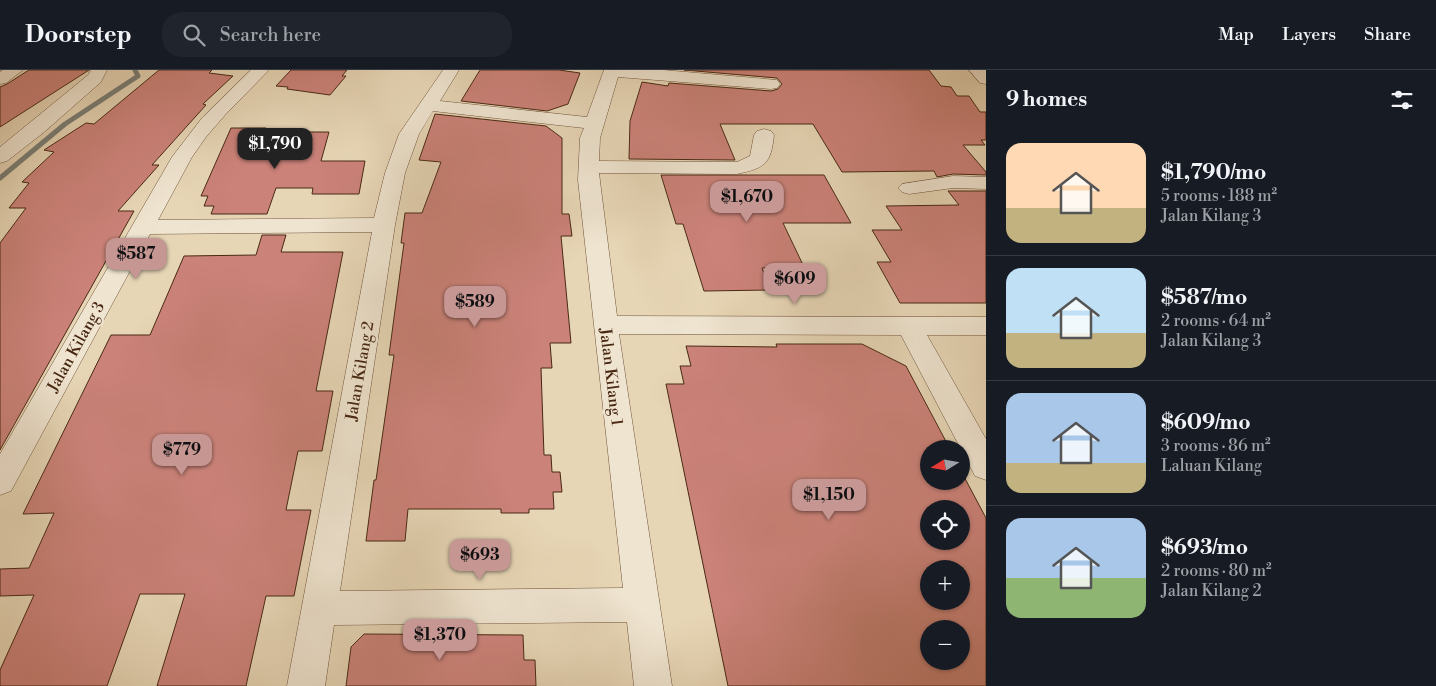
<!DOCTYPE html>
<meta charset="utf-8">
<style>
:root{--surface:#171b24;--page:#20242c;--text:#f1f3f6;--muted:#9ea1a6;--line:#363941;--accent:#c59692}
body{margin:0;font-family:"Libre Bodoni",serif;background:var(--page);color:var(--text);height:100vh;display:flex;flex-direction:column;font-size:19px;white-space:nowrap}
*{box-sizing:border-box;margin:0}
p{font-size:16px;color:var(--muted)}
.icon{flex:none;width:28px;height:28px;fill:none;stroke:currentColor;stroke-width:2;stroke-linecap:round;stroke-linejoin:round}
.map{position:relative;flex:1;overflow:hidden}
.side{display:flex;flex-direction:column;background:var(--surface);width:450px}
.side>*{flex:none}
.needle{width:32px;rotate:259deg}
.fabs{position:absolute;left:920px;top:370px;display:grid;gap:10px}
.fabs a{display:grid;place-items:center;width:50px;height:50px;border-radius:50%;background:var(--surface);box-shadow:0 1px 4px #0004;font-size:25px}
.price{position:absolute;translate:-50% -42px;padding:0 11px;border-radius:10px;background:var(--accent);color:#111;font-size:16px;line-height:32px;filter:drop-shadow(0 1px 2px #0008)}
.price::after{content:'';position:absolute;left:50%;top:30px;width:15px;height:11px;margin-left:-8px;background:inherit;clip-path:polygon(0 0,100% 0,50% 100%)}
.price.selected{background:#222;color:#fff}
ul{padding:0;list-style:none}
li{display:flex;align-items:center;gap:15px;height:125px;padding:0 20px}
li+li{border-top:1px solid var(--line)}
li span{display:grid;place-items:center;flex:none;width:140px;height:100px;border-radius:15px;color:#555}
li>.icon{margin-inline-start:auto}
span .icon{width:60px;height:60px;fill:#fffc;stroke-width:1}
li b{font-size:21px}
h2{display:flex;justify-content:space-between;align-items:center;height:60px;padding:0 20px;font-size:21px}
header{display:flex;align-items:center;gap:30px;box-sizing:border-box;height:70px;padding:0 25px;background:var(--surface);border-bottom:1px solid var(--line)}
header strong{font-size:24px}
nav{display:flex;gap:28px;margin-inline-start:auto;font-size:18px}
.search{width:350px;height:45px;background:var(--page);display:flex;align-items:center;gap:12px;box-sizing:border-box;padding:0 18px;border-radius:20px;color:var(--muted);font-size:19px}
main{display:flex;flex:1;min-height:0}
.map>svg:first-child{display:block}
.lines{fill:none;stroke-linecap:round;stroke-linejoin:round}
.stream{stroke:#7a7e76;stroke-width:5}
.building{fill:#cb8279;stroke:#492914;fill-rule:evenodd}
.minor-casing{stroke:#70543c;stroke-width:1}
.minor{fill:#efe4d0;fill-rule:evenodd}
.labels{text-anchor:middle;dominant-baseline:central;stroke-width:4.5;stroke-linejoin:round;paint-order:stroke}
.street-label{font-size:16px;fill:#492914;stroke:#efe4d0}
</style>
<header>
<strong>Doorstep</strong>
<div class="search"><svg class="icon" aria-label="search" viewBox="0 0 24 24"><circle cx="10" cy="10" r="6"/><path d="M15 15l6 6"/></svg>Search here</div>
<nav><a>Map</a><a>Layers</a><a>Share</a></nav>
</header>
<main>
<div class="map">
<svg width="986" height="616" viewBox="0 0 986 616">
<rect width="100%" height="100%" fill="#e7d6b6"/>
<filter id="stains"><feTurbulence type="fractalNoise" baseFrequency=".004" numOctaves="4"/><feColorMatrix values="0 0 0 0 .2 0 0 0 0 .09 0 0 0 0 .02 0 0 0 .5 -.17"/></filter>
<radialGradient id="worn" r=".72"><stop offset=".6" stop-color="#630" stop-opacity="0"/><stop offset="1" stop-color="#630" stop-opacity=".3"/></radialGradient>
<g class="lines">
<!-- stream -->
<path class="stream" d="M0,108l65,-54 73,-48 -3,-6"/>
</g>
<!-- building -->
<g class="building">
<path d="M29,0h60l-89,57v-40l7,-3z"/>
<path d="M159,0h53l-3,3 24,3 -30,28 3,1 -54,60h7l-41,46h16l-134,239v-207l26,-35h-17l20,-25 -7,-1 32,-30 -10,-2 42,-27 8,1z"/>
<path d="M291,0h56l-5,6h4l-16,19 -43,-6 1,-2 -12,-1z"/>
<path d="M480,0h79l21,3 -12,31 -21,7 -86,-10z"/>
<path d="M684,0h245l12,16 10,1 6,9h12l11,16h6v28h-5l4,5h-22l23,27v3l-33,-1 -16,3 -3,-6 -92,1 -29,-48h-93l15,36 -106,-1 1,-38 12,-39 26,4 1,-3 102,8 7,-2 4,-5 -5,-6z"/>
<path d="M435,44l111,12 16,12v76h7l3,22h-11l10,107h-21l2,25h-11l3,87h7l1,17h8l2,20h-9l1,17h-25v4h-28v-4h-93l-3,32h-39l8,-61h2l18,-125h-5l15,-112h-3l4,-30h17l19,-51 -22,-2z"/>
<path d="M231,58h35l-2,4h65l-8,29h44l-6,33h-47l1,-6h-37l-9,26h-56l3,-8h-10l4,-10h-7z"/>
<path d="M661,105h163l27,48h-68l21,44 -42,1 9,22 -67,1 -21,-67h-7z"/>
<path d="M948,121h38v112h-86l-23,-41h14l-19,-32h30l-16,-24 73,-1z"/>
<path d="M262,165h24l-5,17h62l-27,139h17l-11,60h-24l-12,59h25l-17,86h-28l-20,90h-89l28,-92h-45l-33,92h-107v-16l34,-75 -34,1v-27l29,-1 25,-55 -31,1 88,-179h39l34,-79 72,-1z"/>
<path d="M776,274h86l44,22 44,83h-21v32h32v-10l25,47v168h-258l-62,-302h18l-4,-18h11l-5,-20 91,1zM929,439h32v32h-32zM929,499h32v32h-32zM929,559h32v32h-32z"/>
<path d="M364,564l159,1 1,25h11l1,26h-190l5,-39z"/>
</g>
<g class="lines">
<defs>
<g id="minor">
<path d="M3,0h20l-17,13 -6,1v-12z"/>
<path d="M91,0h16l-6,12 -58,51 -36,28 -7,2v-16l88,-72z"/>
<path d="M251,0h18l-44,45 -19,22 -14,20 -34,63 216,-2 11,-45 14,-39 44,-64h16l-19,31 147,16 17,-47h59l114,10 3,4 -3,4 -6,1 -153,-12 -18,61 -1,23 138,1 13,-6 4,-21 3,-4 7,-2 7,2 3,4c-3,29 -9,33 -37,39l-138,-1 18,143 369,1v18h-59l59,104v41l-11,-4 -74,-141 -282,-1 53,352h-38l-7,-64 -293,3 -9,61h-38l85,-454 -222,2 -139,257 -11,4v-41l172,-297 30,-39zM433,41l151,17 -4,10 -2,42 45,408 -283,3 55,-366 10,-52 14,-39z"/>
<path d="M969,0h17v14l-6,-1z"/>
<path d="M953,106l33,1v12l-33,-1 -44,6 -7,-2 -4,-4 4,-4z"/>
</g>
</defs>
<!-- minor casing -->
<use href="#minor" class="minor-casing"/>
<!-- minor -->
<use href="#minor" class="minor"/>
</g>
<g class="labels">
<!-- street labels -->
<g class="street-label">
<text transform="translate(76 277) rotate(-61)">Jalan Kilang 3</text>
<text transform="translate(360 301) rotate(-80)">Jalan Kilang 2</text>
<text transform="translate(611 307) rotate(83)">Jalan Kilang 1</text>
</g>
</g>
<rect width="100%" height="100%" filter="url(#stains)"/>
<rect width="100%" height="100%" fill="url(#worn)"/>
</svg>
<div class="fabs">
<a><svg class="needle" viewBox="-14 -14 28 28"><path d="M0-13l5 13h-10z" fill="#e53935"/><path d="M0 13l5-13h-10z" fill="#9ea1a6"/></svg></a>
<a><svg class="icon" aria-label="locate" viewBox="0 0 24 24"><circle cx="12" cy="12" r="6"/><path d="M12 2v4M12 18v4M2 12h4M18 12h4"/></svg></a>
<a>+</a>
<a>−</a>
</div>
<b class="price selected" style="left:275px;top:100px">$1,790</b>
<b class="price" style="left:747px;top:153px">$1,670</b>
<b class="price" style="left:136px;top:210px">$587</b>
<b class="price" style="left:795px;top:235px">$609</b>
<b class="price" style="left:475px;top:258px">$589</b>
<b class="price" style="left:182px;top:406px">$779</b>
<b class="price" style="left:829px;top:451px">$1,150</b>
<b class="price" style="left:480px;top:511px">$693</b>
<b class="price" style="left:440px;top:591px">$1,370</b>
</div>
<section class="side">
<h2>9 homes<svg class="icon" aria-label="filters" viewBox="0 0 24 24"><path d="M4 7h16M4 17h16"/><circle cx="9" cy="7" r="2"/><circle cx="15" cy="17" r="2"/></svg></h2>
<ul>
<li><span style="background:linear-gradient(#ffd9b3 65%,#c2b280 0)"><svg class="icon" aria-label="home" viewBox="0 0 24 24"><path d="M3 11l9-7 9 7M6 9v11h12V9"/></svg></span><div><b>$1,790/mo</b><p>5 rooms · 188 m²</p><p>Jalan Kilang 3</p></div></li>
<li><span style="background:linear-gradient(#bfe0f5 65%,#c2b280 0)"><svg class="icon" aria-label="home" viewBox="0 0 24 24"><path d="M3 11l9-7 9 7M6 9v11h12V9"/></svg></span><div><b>$587/mo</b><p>2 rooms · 64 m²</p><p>Jalan Kilang 3</p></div></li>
<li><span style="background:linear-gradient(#a9c7e8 70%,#c2b280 0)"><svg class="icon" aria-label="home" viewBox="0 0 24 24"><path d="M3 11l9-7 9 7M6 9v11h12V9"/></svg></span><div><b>$609/mo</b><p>3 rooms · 86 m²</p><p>Laluan Kilang</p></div></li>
<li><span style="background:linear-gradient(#a9c7e8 60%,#8fb573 0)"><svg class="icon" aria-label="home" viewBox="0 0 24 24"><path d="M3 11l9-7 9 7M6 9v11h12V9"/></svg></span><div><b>$693/mo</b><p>2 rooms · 80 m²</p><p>Jalan Kilang 2</p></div></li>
</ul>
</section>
</main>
